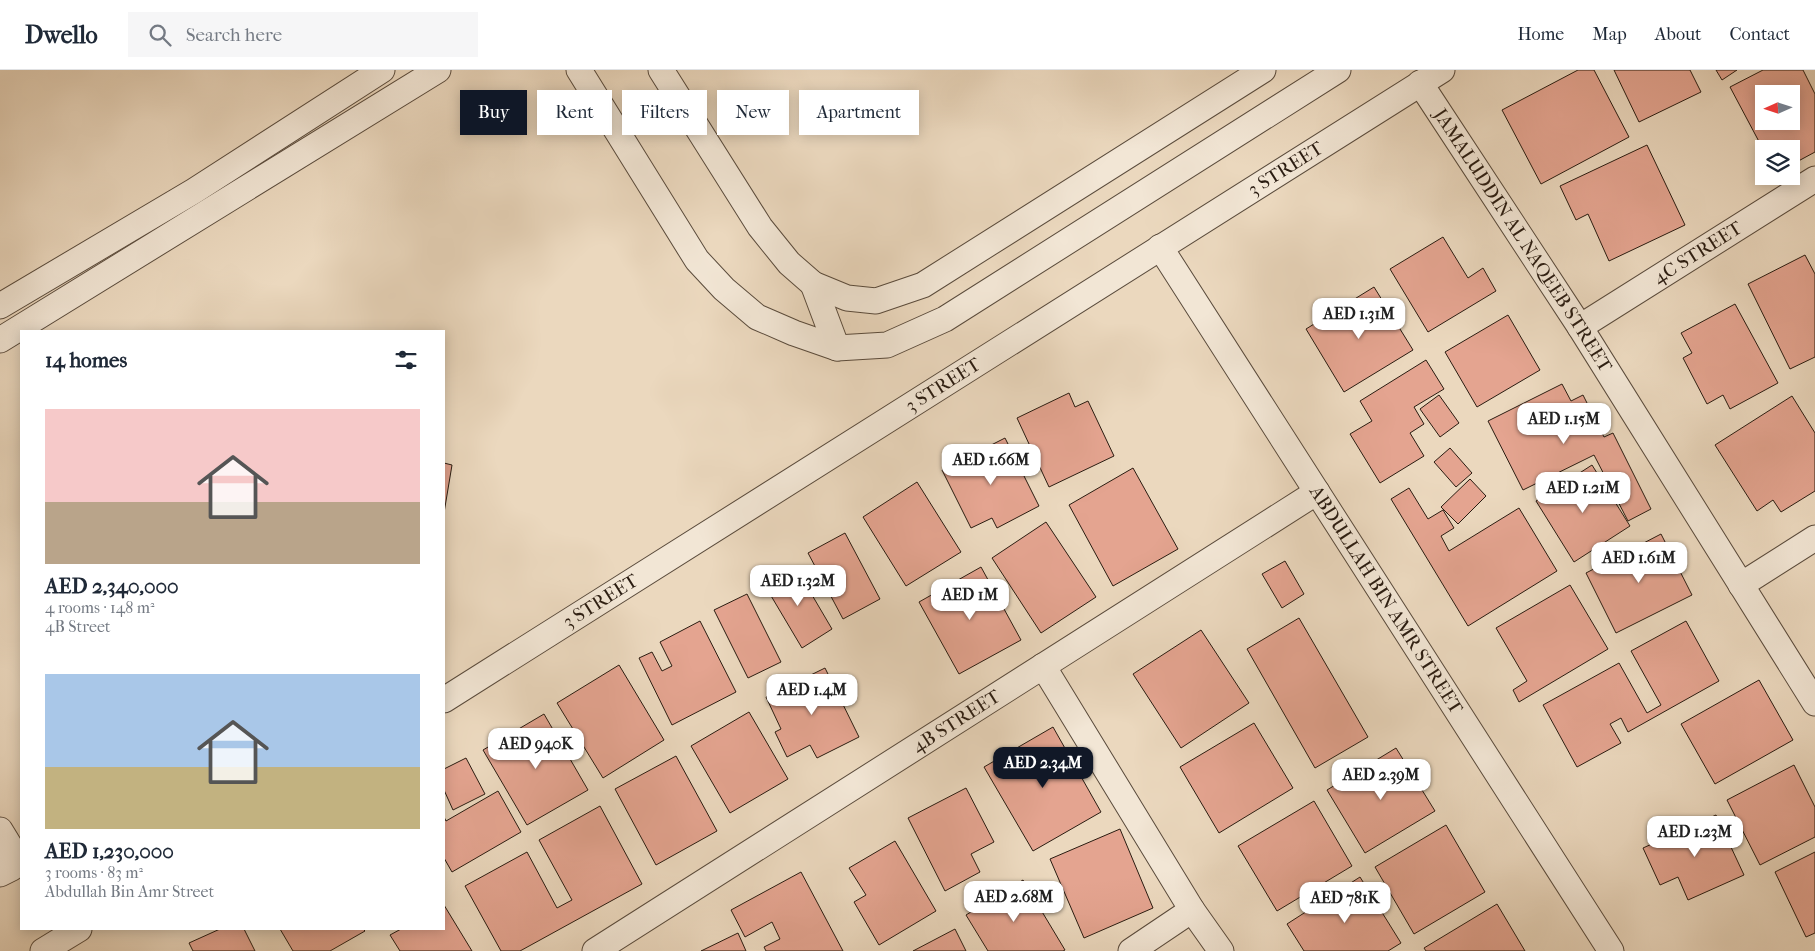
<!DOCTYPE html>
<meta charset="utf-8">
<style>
:root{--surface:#fff;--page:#f6f6f7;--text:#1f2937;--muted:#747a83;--line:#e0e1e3;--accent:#111827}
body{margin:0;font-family:"IM FELL French Canon",serif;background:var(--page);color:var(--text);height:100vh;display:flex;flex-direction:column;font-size:19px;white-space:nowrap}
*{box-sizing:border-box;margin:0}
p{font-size:16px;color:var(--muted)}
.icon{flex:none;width:28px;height:28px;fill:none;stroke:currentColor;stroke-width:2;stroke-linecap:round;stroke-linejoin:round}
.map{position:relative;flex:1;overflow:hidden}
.sheet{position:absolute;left:20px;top:260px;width:425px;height:600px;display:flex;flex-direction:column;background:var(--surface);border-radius:0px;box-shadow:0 2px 12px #0003}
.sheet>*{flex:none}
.top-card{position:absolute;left:460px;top:20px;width:475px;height:45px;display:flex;gap:10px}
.needle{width:32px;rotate:267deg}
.controls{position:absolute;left:1755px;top:15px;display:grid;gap:10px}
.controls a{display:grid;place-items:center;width:45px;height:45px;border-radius:0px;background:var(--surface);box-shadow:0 2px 12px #0003;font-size:25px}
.price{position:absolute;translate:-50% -42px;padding:0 11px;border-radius:10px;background:#fff;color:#222;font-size:16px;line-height:32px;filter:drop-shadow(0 1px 2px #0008)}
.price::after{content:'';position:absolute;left:50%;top:30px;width:15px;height:11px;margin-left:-8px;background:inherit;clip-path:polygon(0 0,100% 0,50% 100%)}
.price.active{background:var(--accent);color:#fff}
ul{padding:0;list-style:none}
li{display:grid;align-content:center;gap:10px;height:265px;padding:0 25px}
li span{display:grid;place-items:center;height:155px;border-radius:0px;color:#555}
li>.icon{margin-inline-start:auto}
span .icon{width:90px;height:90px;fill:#fffc;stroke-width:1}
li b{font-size:21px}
h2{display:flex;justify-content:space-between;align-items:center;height:60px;padding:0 25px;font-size:21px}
.tag{padding:0 18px;border-radius:0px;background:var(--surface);box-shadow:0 2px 12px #0003;font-size:18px;line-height:45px}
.tag.active{background:var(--accent);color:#fff}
header{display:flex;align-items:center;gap:30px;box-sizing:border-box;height:70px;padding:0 25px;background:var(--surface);border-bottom:1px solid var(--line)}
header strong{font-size:24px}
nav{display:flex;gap:28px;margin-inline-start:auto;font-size:18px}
.search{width:350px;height:45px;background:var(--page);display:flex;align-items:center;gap:12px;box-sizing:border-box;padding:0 18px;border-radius:0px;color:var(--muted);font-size:19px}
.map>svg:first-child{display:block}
.building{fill:#e4a490;stroke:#2a1c11;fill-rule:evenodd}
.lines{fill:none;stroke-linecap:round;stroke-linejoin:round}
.street-casing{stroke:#5a4b3c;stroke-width:27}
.street{stroke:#f2e6d5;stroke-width:25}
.labels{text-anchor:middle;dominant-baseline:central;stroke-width:5;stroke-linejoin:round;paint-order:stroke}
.street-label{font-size:19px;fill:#2a1c11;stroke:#f2e6d5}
</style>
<header>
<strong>Dwello</strong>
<div class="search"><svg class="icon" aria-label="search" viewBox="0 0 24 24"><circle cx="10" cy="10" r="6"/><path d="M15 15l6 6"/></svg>Search here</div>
<nav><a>Home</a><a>Map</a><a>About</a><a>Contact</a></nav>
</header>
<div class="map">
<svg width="1815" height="881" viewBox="0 0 1815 881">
<rect width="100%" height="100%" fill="#ebd8be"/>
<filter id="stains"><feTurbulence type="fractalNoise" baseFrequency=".004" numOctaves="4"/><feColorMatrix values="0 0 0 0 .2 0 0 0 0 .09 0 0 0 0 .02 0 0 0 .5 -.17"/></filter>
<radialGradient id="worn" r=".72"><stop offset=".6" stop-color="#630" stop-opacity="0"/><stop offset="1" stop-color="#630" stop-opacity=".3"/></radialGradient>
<!-- building -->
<g class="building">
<path d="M1578,0h16l35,67 -88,47 -39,-74z"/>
<path d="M1614,0h76l11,22 -62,30z"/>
<path d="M1716,0h21l-15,10z"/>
<path d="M1763,0h40l12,24v58l-24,13v-16h-27v2l-34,-64zM1764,24h27v27h-27z"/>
<path d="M1647,75l38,80 -76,36 -21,-47 -12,6 -16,-34z"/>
<path d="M1443,167l25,41 15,-10 13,23 -68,41 -38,-63z"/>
<path d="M1805,185l10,19v83l-25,12 -42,-85z"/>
<path d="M1374,217l39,63 -69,42 -38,-63z"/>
<path d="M1735,234l43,79 -48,26 -7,-14 -16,9 -24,-46 9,-5 -11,-20z"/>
<path d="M1508,245l32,55 -63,37 -32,-55z"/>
<path d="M1426,290l18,29 -30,18 10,17 -14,9 14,23 -44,27 -30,-49 22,-13 -12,-20z"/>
<path d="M1562,314l9,17 12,-6 21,42 9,-4 38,76 -23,12 -34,-66 -71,35 -35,-69z"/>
<path d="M1069,323l6,14 13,-6 26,55 -65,31 -32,-69z"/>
<path d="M1439,325l20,28 -19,14 -20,-28z"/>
<path d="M1792,326l23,37v58l-34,21 -8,-12 -16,11 -42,-66z"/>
<path d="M1005,368l34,68 -42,22 -5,-10 -21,10 -29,-58z"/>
<path d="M1450,378l22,25 -16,14 -22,-25z"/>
<path d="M444,393l8,2 -8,48z"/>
<path d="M1592,395l38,61 -56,36 -38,-61z"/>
<path d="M1133,398l45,81 -65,37 -44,-81z"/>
<path d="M1470,409l16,17 -28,28 -17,-17z"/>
<path d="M917,412l44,70 -55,34 -43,-69z"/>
<path d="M1409,418l19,31 15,-9 11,18 -13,8 8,15 70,-43 38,63 -89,55 -77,-127z"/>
<path d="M1046,452l50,75 -55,36 -49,-75z"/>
<path d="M845,463l35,66 -37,20 -35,-66z"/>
<path d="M1661,464l31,61 -76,38 -30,-60z"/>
<path d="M1285,491l19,33 -22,14 -20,-34z"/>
<path d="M795,496l37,63 -30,19 -38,-64z"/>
<path d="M981,497l40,73 -62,34 -40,-72z"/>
<path d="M1570,515l38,64 -89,53 -6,-12 14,-9 -31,-53z"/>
<path d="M747,524l34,68 -33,16 -34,-68z"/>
<path d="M1299,548l69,119 -53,31 -68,-119z"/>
<path d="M700,551l36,71 -64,33 -33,-67 13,-6 10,19 10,-5 -12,-24z"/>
<path d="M1686,551l33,60 -91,51 -7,-14 -11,6 11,19 -44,24 -34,-62 76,-42 28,50 14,-8 -30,-54z"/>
<path d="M1201,560l48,73 -68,45 -48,-74z"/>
<path d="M619,595l45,75 -61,38 -46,-75z"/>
<path d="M825,598l34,69 -42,21 -7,-13 -23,12 -12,-25 6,-3 -15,-32z"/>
<path d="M1759,610l34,60 -78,44 -34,-60z"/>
<path d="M749,642l39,67 -58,34 -39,-67z"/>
<path d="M544,644l44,76 -61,35 -44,-75z"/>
<path d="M1254,653l39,65 -74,45 -39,-66z"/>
<path d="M1053,657l48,85 -68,39 -49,-84z"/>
<path d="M1396,678l39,63 -70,42 -38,-63z"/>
<path d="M676,686l41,75 -61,34 -41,-76z"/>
<path d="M466,688l19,36 -32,16 -9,-20v-21z"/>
<path d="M1794,695l21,42v30l-55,28 -33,-65z"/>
<path d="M966,718l28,54 -23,12 9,18 -35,19 -37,-73z"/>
<path d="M498,721l23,41 -69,40 -8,-14v-41l2,4z"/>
<path d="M1314,731l38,65 -75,45 -39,-65z"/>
<path d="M600,736l42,78 -122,67h-19l-36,-65 62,-34 30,56 15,-8 -33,-60z"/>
<path d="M1716,745l28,60 -56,25 -10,-23 -18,8 -17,-37z"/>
<path d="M1446,755l39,67 -71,42 -39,-67z"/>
<path d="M1120,759l33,79 -69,30 -34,-79z"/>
<path d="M895,771l41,70 -57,34 -25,-43 12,-7 -17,-27z"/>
<path d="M1815,782v81l-9,4 -31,-65z"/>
<path d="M801,802l42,79h-77l-2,-4 16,-8 -8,-17 -27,15 -14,-27z"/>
<path d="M1360,807l41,66 -13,8h-84l-17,-27z"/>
<path d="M1023,810l42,70 -2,1h-75l-22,-36z"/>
<path d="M1497,834l28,47h-99l-2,-3z"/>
<path d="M444,835l28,46h-72l-10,-16 11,-6h43z"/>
<path d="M220,859h24l11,22h-62l-4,-8z"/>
<path d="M280,859h83l2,2 -35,20h-37z"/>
<path d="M955,859l11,22h-53z"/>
<path d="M738,863l8,18h-45z"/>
</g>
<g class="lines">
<defs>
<g id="street">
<path d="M579,0l118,190 27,29 33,28 37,16 43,15 50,-3 58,-26 393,-249"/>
<path d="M661,0l99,157 29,36 24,21 34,14 29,3 47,-16 340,-215"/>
<path id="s1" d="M1420,13l160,244 235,376"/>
<path id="s2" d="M1160,177l451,704"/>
<path d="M813,214l24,64"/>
<path d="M0,236l194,-115 188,-121"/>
<path id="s3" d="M1580,257l235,-148"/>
<path d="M0,270l438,-270"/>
<path d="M1741,515l74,-47"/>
<path d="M1043,596l149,244 29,41"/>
<path id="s4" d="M444,630l998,-630"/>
<path d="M0,760l11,18 1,20 -12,6"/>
<path d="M43,881l36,-22"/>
<path id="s5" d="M595,881l722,-459"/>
<path d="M1131,881l61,-41"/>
</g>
</defs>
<!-- street casing -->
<use href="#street" class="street-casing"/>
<!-- street -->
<use href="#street" class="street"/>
</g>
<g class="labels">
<!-- street labels -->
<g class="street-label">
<text stroke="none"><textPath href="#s4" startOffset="995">3 STREET</textPath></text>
<text stroke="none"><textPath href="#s1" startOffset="188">JAMALUDDIN AL NAQEEB STREET</textPath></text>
<text stroke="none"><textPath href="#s3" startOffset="139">4C STREET</textPath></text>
<text stroke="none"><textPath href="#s4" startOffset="590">3 STREET</textPath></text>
<text stroke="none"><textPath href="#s2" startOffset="419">ABDULLAH BIN AMR STREET</textPath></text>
<text stroke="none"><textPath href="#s4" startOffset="185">3 STREET</textPath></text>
<text stroke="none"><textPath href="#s5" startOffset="428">4B STREET</textPath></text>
</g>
</g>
<rect width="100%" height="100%" filter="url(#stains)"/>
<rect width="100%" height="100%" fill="url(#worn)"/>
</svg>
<div class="controls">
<a><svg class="needle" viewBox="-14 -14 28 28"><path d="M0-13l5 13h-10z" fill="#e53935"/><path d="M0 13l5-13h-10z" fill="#747a83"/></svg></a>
<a><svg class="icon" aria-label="layers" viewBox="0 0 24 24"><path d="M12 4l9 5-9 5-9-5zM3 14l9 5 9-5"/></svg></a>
</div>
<b class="price" style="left:1359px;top:270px">AED 1.31M</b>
<b class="price" style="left:1564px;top:375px">AED 1.15M</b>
<b class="price" style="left:991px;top:416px">AED 1.66M</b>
<b class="price" style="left:1583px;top:444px">AED 1.21M</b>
<b class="price" style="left:1639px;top:514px">AED 1.61M</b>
<b class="price" style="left:798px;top:537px">AED 1.32M</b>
<b class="price" style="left:970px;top:551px">AED 1M</b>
<b class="price" style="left:812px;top:646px">AED 1.4M</b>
<b class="price" style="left:536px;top:700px">AED 940K</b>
<b class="price active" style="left:1043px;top:719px">AED 2.34M</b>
<b class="price" style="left:1381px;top:731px">AED 2.39M</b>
<b class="price" style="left:1695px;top:788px">AED 1.23M</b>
<b class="price" style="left:1014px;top:853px">AED 2.68M</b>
<b class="price" style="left:1345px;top:854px">AED 781K</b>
<div class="top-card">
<a class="tag active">Buy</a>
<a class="tag">Rent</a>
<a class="tag">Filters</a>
<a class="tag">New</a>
<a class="tag">Apartment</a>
</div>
<section class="sheet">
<h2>14 homes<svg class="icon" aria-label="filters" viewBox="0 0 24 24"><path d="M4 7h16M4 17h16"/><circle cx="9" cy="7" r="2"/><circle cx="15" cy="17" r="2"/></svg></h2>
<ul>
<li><span style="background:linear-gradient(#f6c9c9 60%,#b9a48a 0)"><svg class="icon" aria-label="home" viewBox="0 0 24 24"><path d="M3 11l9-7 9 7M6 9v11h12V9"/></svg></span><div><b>AED 2,340,000</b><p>4 rooms · 148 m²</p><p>4B Street</p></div></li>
<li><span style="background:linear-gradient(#a9c7e8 60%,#c2b280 0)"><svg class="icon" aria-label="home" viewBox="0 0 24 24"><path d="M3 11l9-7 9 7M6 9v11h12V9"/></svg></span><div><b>AED 1,230,000</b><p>3 rooms · 83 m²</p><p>Abdullah Bin Amr Street</p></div></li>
</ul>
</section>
</div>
